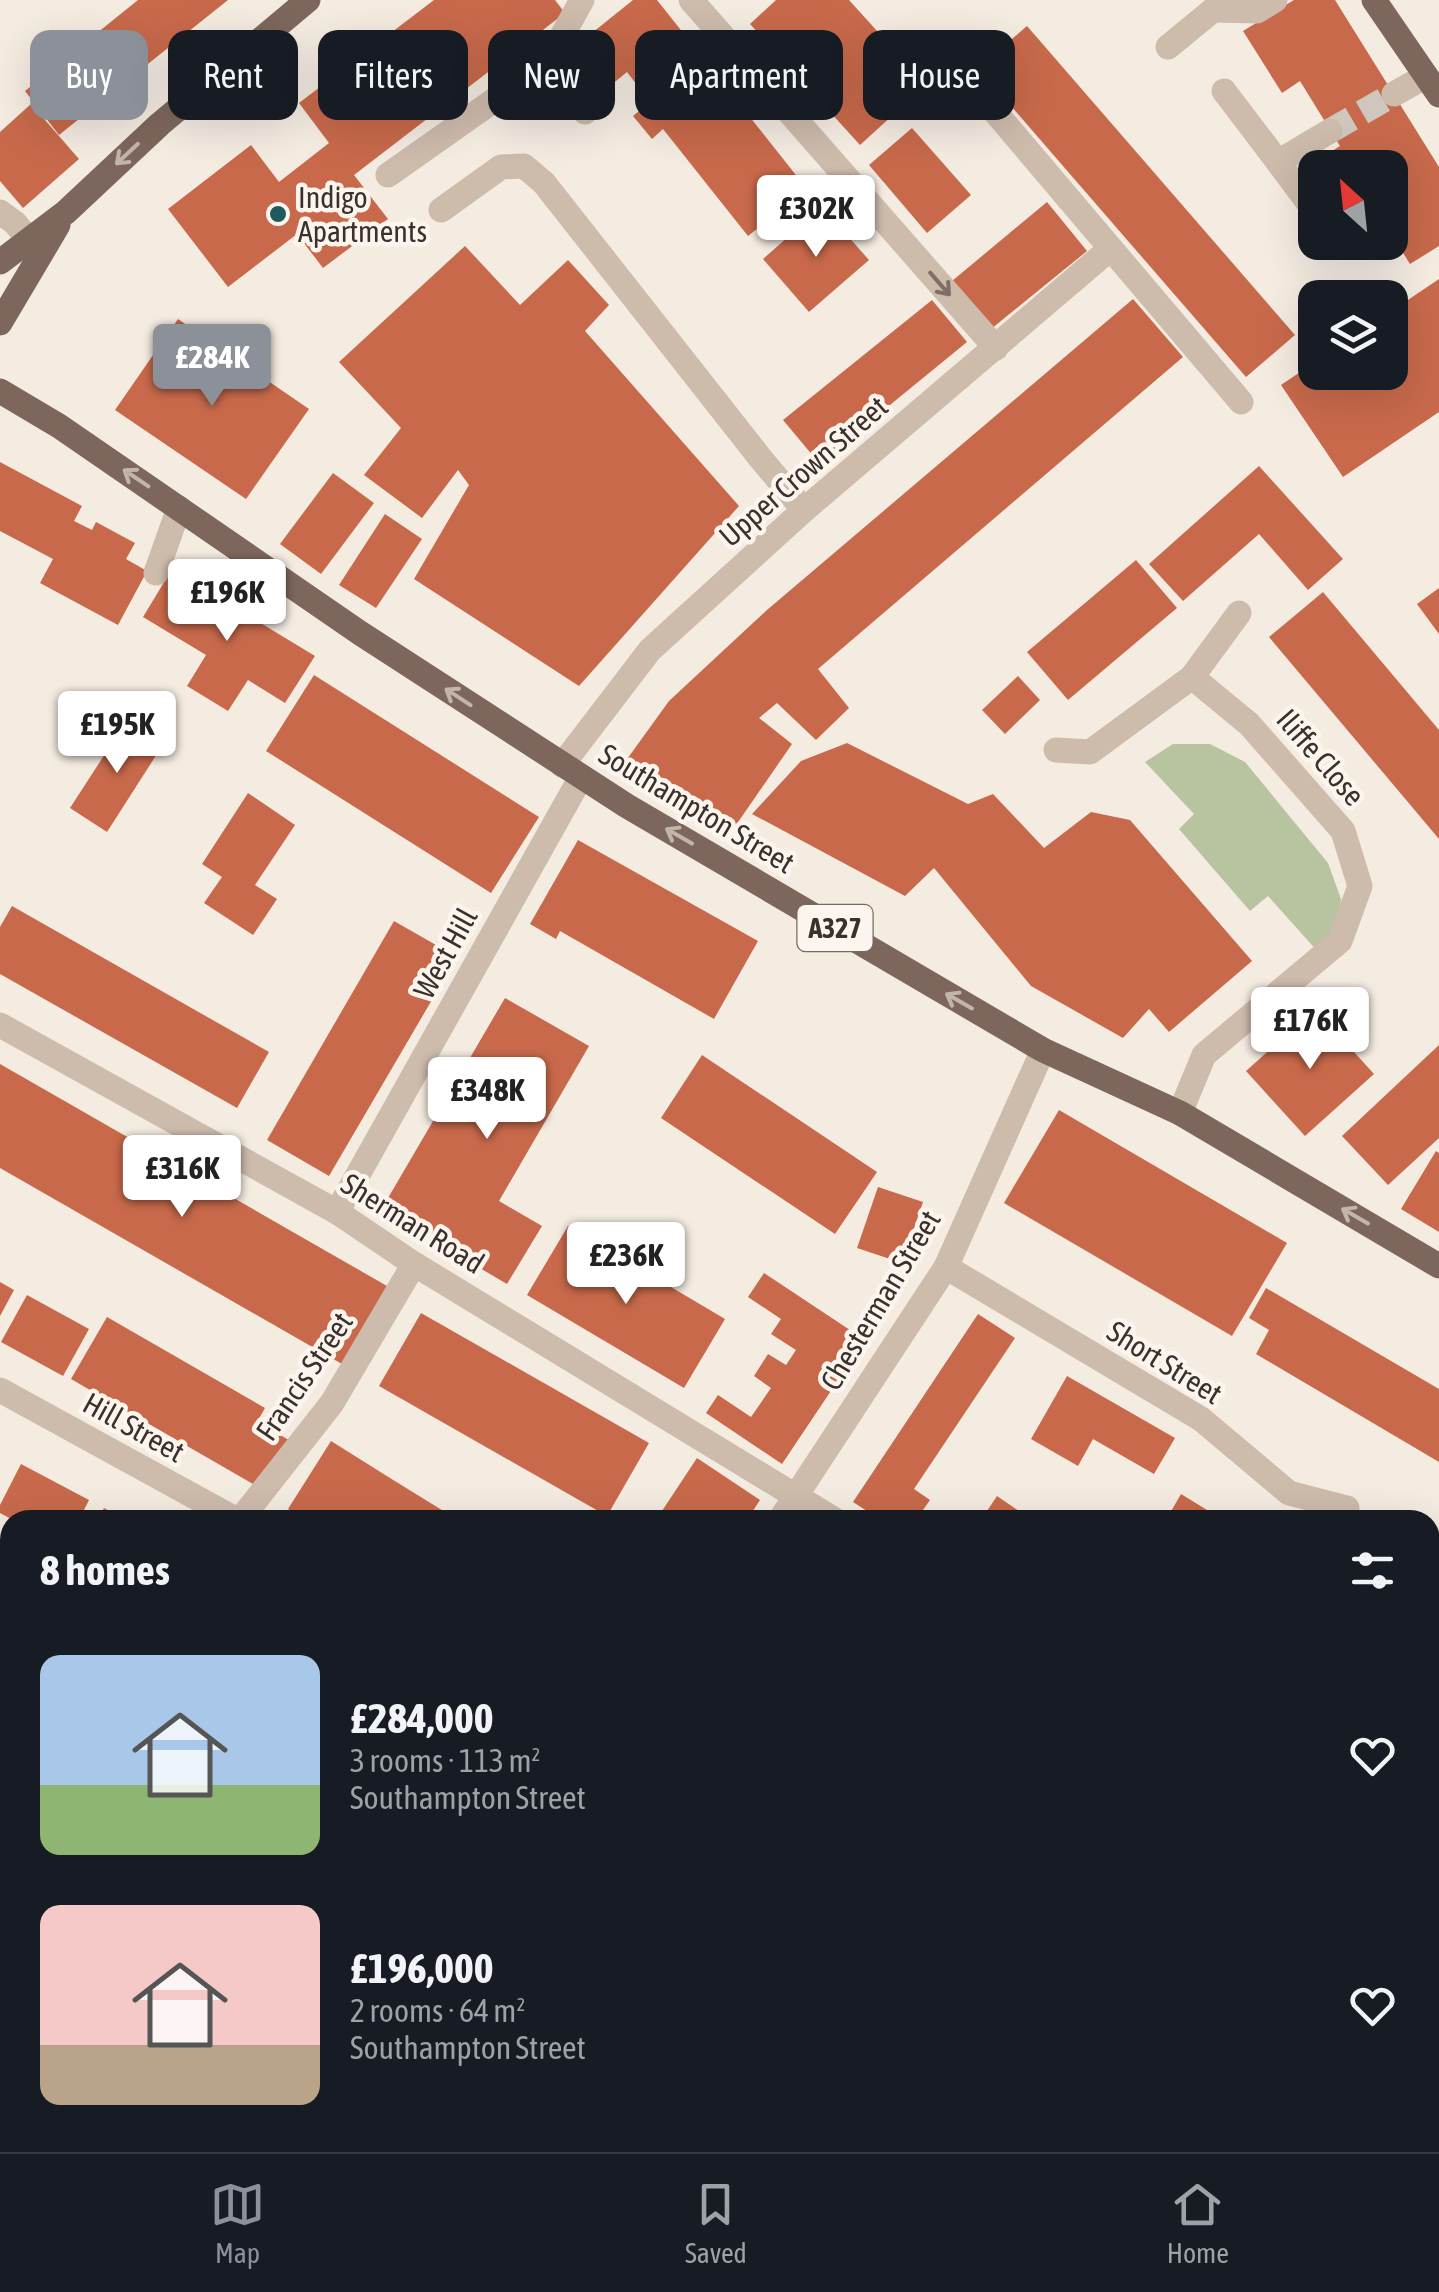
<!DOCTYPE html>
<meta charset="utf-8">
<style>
:root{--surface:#171b24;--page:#20242c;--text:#f1f3f6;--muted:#9ea1a6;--line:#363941;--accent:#8c9099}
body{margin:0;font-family:"Asap Condensed",sans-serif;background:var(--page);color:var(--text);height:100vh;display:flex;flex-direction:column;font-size:38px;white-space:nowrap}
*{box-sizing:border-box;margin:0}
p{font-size:32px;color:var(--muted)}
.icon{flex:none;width:55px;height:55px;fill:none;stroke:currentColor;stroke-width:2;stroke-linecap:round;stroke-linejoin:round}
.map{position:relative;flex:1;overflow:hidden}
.sheet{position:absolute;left:0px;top:1510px;width:1440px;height:642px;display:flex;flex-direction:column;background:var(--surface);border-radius:30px 30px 0 0;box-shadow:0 10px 40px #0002}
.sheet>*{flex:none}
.banner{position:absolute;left:30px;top:30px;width:1380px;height:90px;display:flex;gap:20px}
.needle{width:65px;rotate:333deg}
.fabs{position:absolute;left:1298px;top:150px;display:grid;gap:20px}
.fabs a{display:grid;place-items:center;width:110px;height:110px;border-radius:20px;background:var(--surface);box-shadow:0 10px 40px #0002;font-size:50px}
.price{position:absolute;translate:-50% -85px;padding:0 22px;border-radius:10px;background:#fff;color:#222;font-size:32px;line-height:65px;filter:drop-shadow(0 2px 5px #0008)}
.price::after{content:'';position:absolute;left:50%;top:60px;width:30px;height:22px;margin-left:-15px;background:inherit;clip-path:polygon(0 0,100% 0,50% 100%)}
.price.selected{background:var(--accent);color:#fff}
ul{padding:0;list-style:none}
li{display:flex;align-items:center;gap:30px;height:250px;padding:0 40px}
li span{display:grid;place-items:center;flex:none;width:280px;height:200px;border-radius:20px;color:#555}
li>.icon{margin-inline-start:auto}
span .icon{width:120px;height:120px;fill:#fffc;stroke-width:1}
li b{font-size:42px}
h2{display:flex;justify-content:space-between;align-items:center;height:120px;padding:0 40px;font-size:42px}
.pill{padding:0 35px;border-radius:20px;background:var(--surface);box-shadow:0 10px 40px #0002;font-size:35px;line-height:90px}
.pill.selected{background:var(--accent);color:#fff}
.tab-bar{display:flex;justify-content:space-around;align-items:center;height:140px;border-top:2px solid var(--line);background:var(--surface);font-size:28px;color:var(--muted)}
.tab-bar a{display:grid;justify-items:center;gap:5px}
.tab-bar .selected{color:var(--accent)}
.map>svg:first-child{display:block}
.green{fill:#b8c4a0}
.building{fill:#c8694b}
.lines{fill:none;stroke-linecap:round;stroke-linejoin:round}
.minor-tunnel{stroke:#cfc6bd;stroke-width:25;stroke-dasharray:25 12;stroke-linecap:butt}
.minor{stroke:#cdbbac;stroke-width:25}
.major{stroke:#7d675c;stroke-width:25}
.oneway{stroke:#c2b5ac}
.oneway2{stroke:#7d6f65}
.poi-dot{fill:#1f5a5e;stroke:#fbf5ee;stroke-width:4}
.labels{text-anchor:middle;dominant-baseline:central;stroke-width:9;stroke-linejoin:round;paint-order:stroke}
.shield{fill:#fbf5ee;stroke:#756b66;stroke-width:2.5}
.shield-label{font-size:28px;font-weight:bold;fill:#3b302b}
.poi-label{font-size:30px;fill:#3b302b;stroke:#fbf5ee;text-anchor:start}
.street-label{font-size:30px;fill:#3b302b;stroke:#fbf5ee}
</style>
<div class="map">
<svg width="1439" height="2152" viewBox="0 0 1439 2152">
<rect width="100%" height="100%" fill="#f4ebe1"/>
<!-- green -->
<path class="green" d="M1173,744h37l35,18 83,101 13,36 -4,31 -18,23 -51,-57 -18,15 -71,-82 15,-15 -49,-52z"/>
<!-- building -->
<g class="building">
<path d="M138,0h90l-169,135 -34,-44z"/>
<path d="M434,0h121l10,13 -211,162 34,44 -65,49 -26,-34 -69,53 -60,-78 83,-64 28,37 50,-39 -30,-40z"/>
<path d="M633,0h24l150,189 -59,47 -85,-107 -11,10 -19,-23 17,-14 -23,-30 -22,18 -33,-41z"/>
<path d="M776,0h73l77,85 -66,60 -110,-121z"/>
<path d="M1294,0h41l104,167v79l-29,18 -20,-32v-64h-59l-7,-12 16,-10 -40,-65 -18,12 -39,-62z"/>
<path d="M1027,26l268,309 -49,42 -268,-309z"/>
<path d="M31,104l48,55 -56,49 -23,-27v-49z"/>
<path d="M912,128l59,67 -44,38 -58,-68z"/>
<path d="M1047,202l40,49 -96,78 -39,-48z"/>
<path d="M822,207l47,53 -60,52 -46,-53z"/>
<path d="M465,246l55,59 48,-45 41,45 -24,26 154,175 -160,180 -165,-107 55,-94 -11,-15 -36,48 -58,-43 37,-47 -62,-66z"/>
<path d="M1439,279v133l-96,65 -62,-92 34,-23v10h75v-60z"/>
<path d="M1133,299l50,58 -365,312 31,39 -33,32 -39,-37 -18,15 33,26 -67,97 -108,-68 52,-72 98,-91z"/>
<path d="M932,300l35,42 -148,121 -36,-43z"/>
<path d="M178,319l131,90 -63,90 -131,-89z"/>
<path d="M0,462l82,44 -8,15 18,9 4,-8 39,21 -9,16 21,12 -29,54 -78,-42 13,-24 -53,-28z"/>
<path d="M1259,466l84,93 -35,31 -49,-56 -76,67 -34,-37z"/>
<path d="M333,473l41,30 -53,71 -41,-30z"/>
<path d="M385,514l37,25 -46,69 -37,-23z"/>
<path d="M1136,560l41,48 -109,92 -41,-48z"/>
<path d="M172,569l143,87 -30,47 -37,-23 -20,31 -41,-25 19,-31 -63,-38z"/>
<path d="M1439,588v46l-22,-30z"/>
<path d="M1323,592l116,138v109l-170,-202z"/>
<path d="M314,675l225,142 -48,76 -225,-142z"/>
<path d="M1018,676l22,24 -35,34 -23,-24z"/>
<path d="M127,720l37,23 -57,89 -37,-24z"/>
<path d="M847,743l121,61 25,-10 51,54 47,-36 39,8 122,141 -83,71 -20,-23 -26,29 -92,-52 -97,-118 -29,28 -153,-82 49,-53z"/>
<path d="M248,793l47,32 -40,60 22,14 -24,36 -49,-32 18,-26 -20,-13z"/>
<path d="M578,840l180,101 -44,78 -154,-88 -4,8 -26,-15z"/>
<path d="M12,906l257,146 -32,56 -237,-134v-47z"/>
<path d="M394,921l63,36 -128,219 -62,-36z"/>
<path d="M505,998l84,48 -90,155 43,25 -35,58 -126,-74z"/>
<path d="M1315,1009l59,65 -69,62 -59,-65z"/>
<path d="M1439,1045v93l-51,47 -46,-49z"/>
<path d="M702,1055l175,117 -42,62 -174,-116z"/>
<path d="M0,1064l387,222 -45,78 -342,-196z"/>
<path d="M1059,1110l228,133 -55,93 -228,-133z"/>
<path d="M1436,1151l3,2v79l-38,-23z"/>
<path d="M878,1187l45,15 -21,61 -45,-15z"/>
<path d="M568,1226l157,93 -41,69 -157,-93z"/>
<path d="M764,1273l101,67 -83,124 -76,-51 12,-18 33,22 20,-29 -17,-12 14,-22 18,11 10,-15 -25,-16 10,-15 -33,-22z"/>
<path d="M0,1282l14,8 -14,26z"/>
<path d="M1266,1288l173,101v73l-183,-108 13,-24 -20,-12z"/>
<path d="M27,1295l62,34 -26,47 -62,-34z"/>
<path d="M421,1313l228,130 -42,73 -228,-130z"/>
<path d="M978,1314l37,24 -101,151 16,11 -14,20h-35l-28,-18z"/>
<path d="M107,1317l158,91 -8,14 32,18 -36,44 -182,-105z"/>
<path d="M1067,1376l108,62 -21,36 -61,-35 -15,27 -47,-27z"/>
<path d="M331,1441l59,37 68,42h-153l-17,-11z"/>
<path d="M697,1458l63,42 -13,20h-91z"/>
<path d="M21,1464l68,36 -10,20h-66l-13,-7v-8z"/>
<path d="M1181,1494l26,16 18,10h-59z"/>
<path d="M997,1496l19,13 17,11h-52z"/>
<path d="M104,1508l22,12h-29z"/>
<path d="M1439,1587v54l-9,6v-55z"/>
<path d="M10,1644v65l-10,7v-65z"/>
<path d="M1439,1779v102l-9,6v-102z"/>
<path d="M10,1806v114l-10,7v-114z"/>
<path d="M1439,1978v107l-9,6v-107z"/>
<path d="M10,2083v59h52l-16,10h-46v-63z"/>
<path d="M942,2142h140l-13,10h-140z"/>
<path d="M1217,2142h145l-13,10h-144z"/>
</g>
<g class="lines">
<!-- minor-tunnel -->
<path class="minor-tunnel" d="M1330,131l64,-37"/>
<!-- minor -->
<g class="minor">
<path d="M691,0l305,348"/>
<path d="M1168,47l45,-37 44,1 18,-11"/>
<path d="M547,63l38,49"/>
<path d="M962,73l279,329"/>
<path d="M1224,91l54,71 52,-31"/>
<path d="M1394,94l32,-18"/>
<path d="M1278,162l32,43"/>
<path d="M388,175l159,-112 35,-63"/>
<path d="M441,210l60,-43 23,-1 20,17 217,276 43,51"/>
<path d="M0,212l15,11 14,17"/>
<path d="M156,573l23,-65"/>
<path d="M1192,677l47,-64"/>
<path d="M1056,750l34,2 102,-75 57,47 94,107 17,55 -20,55 -136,114 -24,58"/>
<path d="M562,765l88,-115 154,-140 306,-261"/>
<path d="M0,1025l337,187 77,52 421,256"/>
<path d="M337,1212l244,-435"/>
<path d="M946,1267l255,152 88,74 58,15"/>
<path d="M0,1390l237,130"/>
<path d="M240,1520l92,-117 82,-139"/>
<path d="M780,1520l166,-253 97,-217"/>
<path d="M1430,1684l9,-6"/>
<path d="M0,1755l10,-7"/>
<path d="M1430,1934l9,-7"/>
<path d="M474,2152l254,-10"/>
<path d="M1136,2152l13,-10"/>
</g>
<!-- major -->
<g class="major">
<path d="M1374,0l65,95"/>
<path d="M0,262l66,-50 94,-88 148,-124"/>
<path d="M0,323l58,-98"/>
<path d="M0,391l59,35 301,207 267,173 416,244 137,63 259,153"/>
</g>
</g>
<!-- one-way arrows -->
<defs><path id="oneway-shaft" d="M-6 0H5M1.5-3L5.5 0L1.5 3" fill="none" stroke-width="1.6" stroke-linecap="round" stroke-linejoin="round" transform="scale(2.5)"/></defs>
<g class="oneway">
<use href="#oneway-shaft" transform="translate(127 154) rotate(137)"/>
<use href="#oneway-shaft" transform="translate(136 478) rotate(-146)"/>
<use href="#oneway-shaft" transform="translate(458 697) rotate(-147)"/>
<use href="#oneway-shaft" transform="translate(679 836) rotate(-150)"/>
<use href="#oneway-shaft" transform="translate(959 1001) rotate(-150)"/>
<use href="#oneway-shaft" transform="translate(1355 1216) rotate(-150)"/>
</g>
<use class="oneway2" href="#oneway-shaft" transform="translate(940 284) rotate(49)"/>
<!-- markers -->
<circle class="poi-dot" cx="278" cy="214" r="10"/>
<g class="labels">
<!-- shield labels -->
<rect class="shield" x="797.5" y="905" width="75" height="46" rx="8"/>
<g class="shield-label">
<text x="835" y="928">A327</text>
</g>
<!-- poi labels -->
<g class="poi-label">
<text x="298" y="197">Indigo<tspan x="298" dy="34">Apartments</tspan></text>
</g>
<!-- street labels -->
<g class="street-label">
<text transform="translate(803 471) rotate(-41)">Upper Crown Street</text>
<text transform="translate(1321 757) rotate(49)">Iliffe Close</text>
<text transform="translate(697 808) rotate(31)">Southampton Street</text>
<text transform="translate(445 953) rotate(-61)">West Hill</text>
<text transform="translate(413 1223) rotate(32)">Sherman Road</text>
<text transform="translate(880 1300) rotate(-59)">Chesterman Street</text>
<text transform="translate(1165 1362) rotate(32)">Short Street</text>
<text transform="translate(304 1376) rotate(-56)">Francis Street</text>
<text transform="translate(134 1427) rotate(29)">Hill Street</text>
</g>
</g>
</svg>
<div class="fabs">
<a><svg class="needle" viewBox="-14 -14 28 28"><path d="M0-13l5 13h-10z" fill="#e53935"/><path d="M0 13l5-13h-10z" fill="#9ea1a6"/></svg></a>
<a><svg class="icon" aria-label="layers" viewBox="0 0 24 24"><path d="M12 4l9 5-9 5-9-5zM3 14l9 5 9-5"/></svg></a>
</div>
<b class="price" style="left:816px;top:260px">£302K</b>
<b class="price selected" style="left:212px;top:409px">£284K</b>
<b class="price" style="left:227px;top:644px">£196K</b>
<b class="price" style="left:117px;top:776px">£195K</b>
<b class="price" style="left:1310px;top:1072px">£176K</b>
<b class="price" style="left:487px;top:1142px">£348K</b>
<b class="price" style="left:182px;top:1220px">£316K</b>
<b class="price" style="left:626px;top:1307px">£236K</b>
<div class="banner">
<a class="pill selected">Buy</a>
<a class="pill">Rent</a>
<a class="pill">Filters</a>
<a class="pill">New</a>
<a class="pill">Apartment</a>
<a class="pill">House</a>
</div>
<section class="sheet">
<h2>8 homes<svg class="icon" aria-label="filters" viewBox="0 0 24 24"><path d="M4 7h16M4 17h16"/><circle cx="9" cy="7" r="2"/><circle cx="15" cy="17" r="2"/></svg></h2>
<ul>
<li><span style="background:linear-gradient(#a9c7e8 65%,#8fb573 0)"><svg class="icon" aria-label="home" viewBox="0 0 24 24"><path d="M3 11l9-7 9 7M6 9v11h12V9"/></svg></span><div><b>£284,000</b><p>3 rooms · 113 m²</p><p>Southampton Street</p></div><svg class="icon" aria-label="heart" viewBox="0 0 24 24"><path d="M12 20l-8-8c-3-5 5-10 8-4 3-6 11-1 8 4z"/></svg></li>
<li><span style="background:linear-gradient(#f6c9c9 70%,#b9a48a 0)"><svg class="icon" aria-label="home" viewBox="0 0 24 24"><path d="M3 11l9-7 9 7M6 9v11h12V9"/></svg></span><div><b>£196,000</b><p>2 rooms · 64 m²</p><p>Southampton Street</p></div><svg class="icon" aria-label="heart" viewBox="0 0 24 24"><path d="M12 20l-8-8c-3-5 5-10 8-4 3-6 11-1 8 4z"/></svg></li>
</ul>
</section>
</div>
<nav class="tab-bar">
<a class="selected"><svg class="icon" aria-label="map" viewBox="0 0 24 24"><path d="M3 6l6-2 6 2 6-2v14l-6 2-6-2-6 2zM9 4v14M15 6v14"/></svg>Map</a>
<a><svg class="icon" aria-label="saved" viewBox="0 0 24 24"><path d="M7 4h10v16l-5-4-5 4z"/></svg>Saved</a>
<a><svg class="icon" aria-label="home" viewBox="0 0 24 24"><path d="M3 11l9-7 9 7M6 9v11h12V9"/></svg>Home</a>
</nav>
